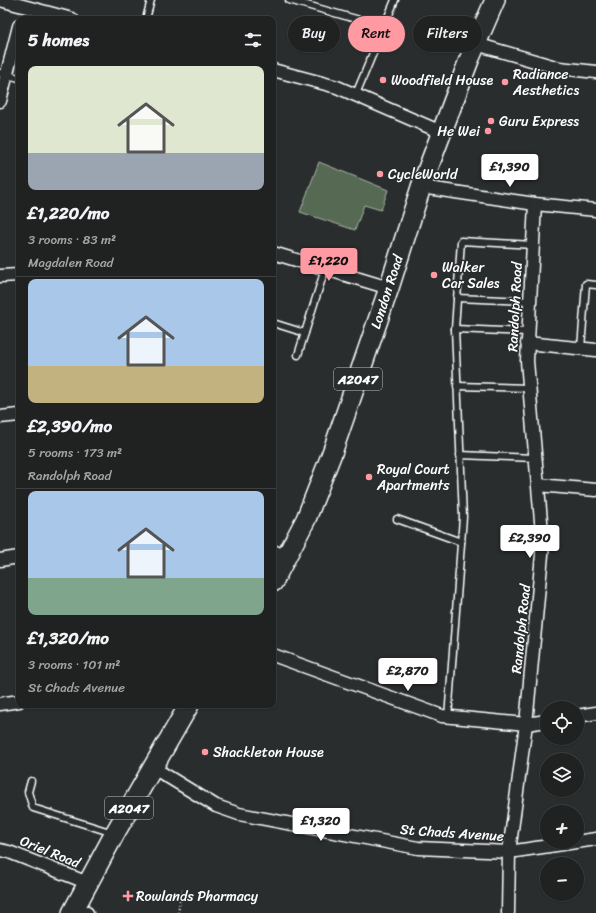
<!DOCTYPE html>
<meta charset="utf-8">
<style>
:root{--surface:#202222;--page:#282a2a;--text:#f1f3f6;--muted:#a2a4a5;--line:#3d3f40;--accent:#ff9aa2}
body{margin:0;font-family:Sriracha,sans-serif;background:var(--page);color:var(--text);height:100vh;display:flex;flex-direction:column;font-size:15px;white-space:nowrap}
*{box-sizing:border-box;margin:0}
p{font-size:13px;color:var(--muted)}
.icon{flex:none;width:22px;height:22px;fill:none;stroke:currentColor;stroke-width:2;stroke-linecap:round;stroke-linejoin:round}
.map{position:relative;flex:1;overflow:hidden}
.panel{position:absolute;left:16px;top:16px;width:260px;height:692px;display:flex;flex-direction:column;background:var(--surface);border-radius:8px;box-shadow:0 1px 3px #0004,0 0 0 1px var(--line)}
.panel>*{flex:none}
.hud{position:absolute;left:288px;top:16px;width:248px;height:36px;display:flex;gap:8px}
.tools{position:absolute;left:540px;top:701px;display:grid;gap:8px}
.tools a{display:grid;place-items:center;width:44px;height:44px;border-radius:50%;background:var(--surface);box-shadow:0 1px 3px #0004,0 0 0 1px var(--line);font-size:20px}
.price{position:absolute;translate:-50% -34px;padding:0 9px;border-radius:4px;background:#fff;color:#222;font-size:13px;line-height:26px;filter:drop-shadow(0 1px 2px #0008)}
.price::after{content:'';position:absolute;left:50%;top:24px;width:12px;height:9px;margin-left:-6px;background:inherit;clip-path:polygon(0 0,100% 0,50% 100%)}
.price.on{background:var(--accent);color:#111}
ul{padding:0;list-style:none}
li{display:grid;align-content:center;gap:8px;height:212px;padding:0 12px}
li+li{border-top:1px solid var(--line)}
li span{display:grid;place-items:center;height:124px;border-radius:8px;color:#555}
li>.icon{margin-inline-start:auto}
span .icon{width:72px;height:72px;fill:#fffc;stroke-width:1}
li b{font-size:17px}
h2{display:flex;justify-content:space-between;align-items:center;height:48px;padding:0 12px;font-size:17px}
.chip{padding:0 14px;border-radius:18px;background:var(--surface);box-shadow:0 1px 3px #0004,0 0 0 1px var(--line);font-size:14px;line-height:36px}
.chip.on{background:var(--accent);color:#111}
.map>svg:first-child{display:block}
.green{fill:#566953;stroke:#aab4a9}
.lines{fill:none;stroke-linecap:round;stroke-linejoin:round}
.lane-casing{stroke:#fff;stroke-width:9}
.street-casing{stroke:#fff;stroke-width:15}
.primary-casing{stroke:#fff;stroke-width:22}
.path{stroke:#fff;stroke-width:2.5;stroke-dasharray:1 3;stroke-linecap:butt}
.lane{stroke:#2a2d2e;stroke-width:6}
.street{stroke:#2a2d2e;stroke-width:12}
.primary{stroke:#2a2d2e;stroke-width:19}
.poi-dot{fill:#ff9aa2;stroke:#2a2d2e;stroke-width:1.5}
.labels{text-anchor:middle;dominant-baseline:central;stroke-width:3;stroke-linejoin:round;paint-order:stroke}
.shield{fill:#2a2d2e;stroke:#bfc0c0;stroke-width:1}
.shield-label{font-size:13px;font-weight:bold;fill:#fff}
.poi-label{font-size:14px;fill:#fff;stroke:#2a2d2e;text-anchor:start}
.street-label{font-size:14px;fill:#fff;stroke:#2a2d2e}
</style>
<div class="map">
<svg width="596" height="913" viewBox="0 0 596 913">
<rect width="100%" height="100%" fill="#2a2d2e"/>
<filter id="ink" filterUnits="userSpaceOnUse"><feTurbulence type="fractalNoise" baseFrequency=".025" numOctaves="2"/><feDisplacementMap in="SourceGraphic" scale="8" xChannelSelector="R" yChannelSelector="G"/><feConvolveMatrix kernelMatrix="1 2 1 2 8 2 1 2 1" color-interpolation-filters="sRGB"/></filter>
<g filter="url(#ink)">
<!-- green -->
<path class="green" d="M319,162l69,28 -7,20 -17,-5 -9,25 -55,-18z"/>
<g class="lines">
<defs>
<g id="lane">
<path d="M289,0l95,27"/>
<path d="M146,19l5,-19"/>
<path d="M0,73l19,5"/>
<path d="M356,94l39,-94"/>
<path d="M457,298l73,3"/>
<path d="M273,323l32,10"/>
<path d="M455,329l73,3"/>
<path d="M581,348l5,-64 10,1"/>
<path d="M298,355l27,-86"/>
<path d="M457,386l73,2"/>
<path d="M460,455l76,3"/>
<path d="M397,519l64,23"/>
<path d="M448,718l15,-201 -8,-188 6,-88 72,4"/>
<path d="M31,781l-3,11 5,16 80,25"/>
</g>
<g id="street">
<path d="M0,0l72,19"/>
<path d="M476,44l83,24 37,4"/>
<path d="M273,70l64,17 104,45"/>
<path d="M0,101l19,-75"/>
<path d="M421,187l114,17 61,6"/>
<path d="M273,253l116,35"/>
<path d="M0,276l19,-1"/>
<path d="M527,343l69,7"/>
<path d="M0,417l19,-2"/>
<path d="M538,485l58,5"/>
<path d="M273,551l13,6"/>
<path d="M0,560l19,-3"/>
<path d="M273,655l169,61 84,8 21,-3"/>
<path d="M0,704l19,-3"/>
<path d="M577,716l19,-3"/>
<path d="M152,767l64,39 23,8 179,34 91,4 87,-13"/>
<path d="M0,850l9,2 79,31"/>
<path d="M75,907l12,6"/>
<path d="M508,913l1,-61 17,-128 17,-180 -16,-183 8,-157"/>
</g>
<g id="primary">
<path d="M273,582l33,-63 26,-66 57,-165 32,-101 48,-127 26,-60"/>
<path d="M72,913l43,-80 74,-128"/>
</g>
</defs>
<!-- lane casing -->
<use href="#lane" class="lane-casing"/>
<!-- street casing -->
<use href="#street" class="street-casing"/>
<!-- primary casing -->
<use href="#primary" class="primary-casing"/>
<!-- path -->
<path class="path" d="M178,913l4,-24"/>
<!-- lane -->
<use href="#lane" class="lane"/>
<!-- street -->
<use href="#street" class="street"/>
<!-- primary -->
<use href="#primary" class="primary"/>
</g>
</g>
<!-- markers -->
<g class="poi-dot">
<circle cx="383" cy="80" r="4"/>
<circle cx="505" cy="82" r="4"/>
<circle cx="491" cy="121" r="4"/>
<circle cx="488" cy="131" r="4"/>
<circle cx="380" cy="174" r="4"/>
<circle cx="434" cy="275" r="4"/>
<circle cx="369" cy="477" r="4"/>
<circle cx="205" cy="752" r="4"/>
<path d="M126 890h4v4h4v4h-4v4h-4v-4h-4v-4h4z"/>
</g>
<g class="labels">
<!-- shield labels -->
<g class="shield">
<rect x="334" y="368" width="48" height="22" rx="3"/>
<rect x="105" y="797" width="48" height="22" rx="3"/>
</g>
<g class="shield-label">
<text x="358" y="379">A2047</text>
<text x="129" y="808">A2047</text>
</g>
<!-- poi labels -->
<g class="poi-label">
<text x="513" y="74">Radiance<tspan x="513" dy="16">Aesthetics</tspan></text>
<text x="391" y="80">Woodfield House</text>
<text x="499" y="121">Guru Express</text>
<text x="480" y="131" text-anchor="end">He Wei</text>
<text x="388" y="174">CycleWorld</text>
<text x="442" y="267">Walker<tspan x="442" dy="16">Car Sales</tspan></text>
<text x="377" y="469">Royal Court<tspan x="377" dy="16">Apartments</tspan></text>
<text x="213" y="752">Shackleton House</text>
<text x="136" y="896">Rowlands Pharmacy</text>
</g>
<!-- street labels -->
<g class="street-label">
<text transform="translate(387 292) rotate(-72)">London Road</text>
<text transform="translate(515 307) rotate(-87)">Randolph Road</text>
<text transform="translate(521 629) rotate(-84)">Randolph Road</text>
<text transform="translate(452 833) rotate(4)">St Chads Avenue</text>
<text transform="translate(50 852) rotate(22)">Oriel Road</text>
</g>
</g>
</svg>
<div class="tools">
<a><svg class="icon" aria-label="locate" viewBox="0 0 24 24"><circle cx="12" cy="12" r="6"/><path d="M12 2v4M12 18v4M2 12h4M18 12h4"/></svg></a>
<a><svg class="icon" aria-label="layers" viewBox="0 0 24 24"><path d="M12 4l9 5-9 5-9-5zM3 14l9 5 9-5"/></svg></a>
<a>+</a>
<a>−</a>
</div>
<b class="price" style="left:510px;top:188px">£1,390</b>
<b class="price on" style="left:329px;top:282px">£1,220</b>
<b class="price" style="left:530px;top:559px">£2,390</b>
<b class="price" style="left:408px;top:692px">£2,870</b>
<b class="price" style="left:321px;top:842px">£1,320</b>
<div class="hud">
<a class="chip">Buy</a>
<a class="chip on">Rent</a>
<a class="chip">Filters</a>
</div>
<section class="panel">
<h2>5 homes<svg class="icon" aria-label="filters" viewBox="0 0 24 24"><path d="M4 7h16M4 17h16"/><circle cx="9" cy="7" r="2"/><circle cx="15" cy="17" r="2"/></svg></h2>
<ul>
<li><span style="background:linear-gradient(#dfe7d0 70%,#9aa5b1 0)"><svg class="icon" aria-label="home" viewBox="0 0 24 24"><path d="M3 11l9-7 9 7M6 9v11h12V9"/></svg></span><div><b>£1,220/mo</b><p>3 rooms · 83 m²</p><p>Magdalen Road</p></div></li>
<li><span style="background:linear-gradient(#a9c7e8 70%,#c2b280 0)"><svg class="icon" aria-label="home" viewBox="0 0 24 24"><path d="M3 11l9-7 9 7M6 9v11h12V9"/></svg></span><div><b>£2,390/mo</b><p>5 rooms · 173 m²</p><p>Randolph Road</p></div></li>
<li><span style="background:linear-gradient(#a9c7e8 70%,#7fa58c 0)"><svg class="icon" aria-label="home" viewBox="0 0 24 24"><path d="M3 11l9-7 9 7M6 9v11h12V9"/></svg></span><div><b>£1,320/mo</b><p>3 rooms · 101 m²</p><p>St Chads Avenue</p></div></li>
</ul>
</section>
</div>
